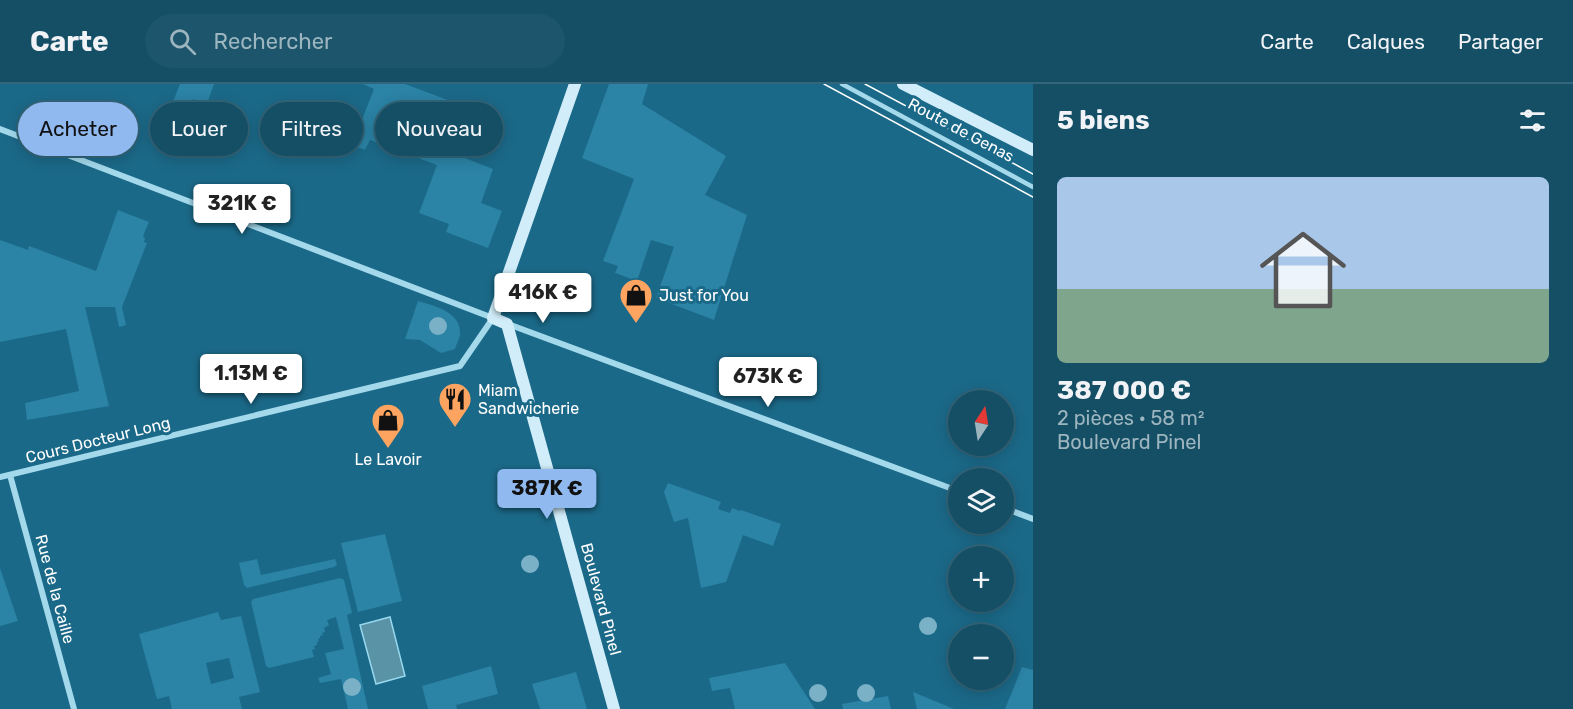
<!DOCTYPE html>
<html lang="fr">
<meta charset="utf-8">
<style>
:root{--surface:#144f66;--page:#1d566c;--text:#f1f3f6;--muted:#9db5bf;--line:#33667a;--accent:#90b9f0}
body{margin:0;font-family:Rubik,sans-serif;background:var(--page);color:var(--text);height:100vh;display:flex;flex-direction:column;font-size:22px;white-space:nowrap}
*{box-sizing:border-box;margin:0}
p{font-size:20px;color:var(--muted)}
.icon{flex:none;width:33px;height:33px;fill:none;stroke:currentColor;stroke-width:2;stroke-linecap:round;stroke-linejoin:round}
.map{position:relative;flex:1;overflow:hidden}
.panel{display:flex;flex-direction:column;background:var(--surface);width:540px}
.panel>*{flex:none}
.banner{position:absolute;left:18px;top:18px;width:570px;height:54px;display:flex;gap:12px}
.needle{width:39px;rotate:12deg}
.fabs{position:absolute;left:948px;top:306px;display:grid;gap:12px}
.fabs a{display:grid;place-items:center;width:66px;height:66px;border-radius:50%;background:var(--surface);box-shadow:0 3px 15px #0003,0 0 0 2px var(--line);font-size:30px}
.price{position:absolute;translate:-50% -51px;padding:0 14px;border-radius:6px;background:#fff;color:#222;font-size:20px;line-height:39px;filter:drop-shadow(0 2px 3px #0008)}
.price::after{content:'';position:absolute;left:50%;top:36px;width:18px;height:14px;margin-left:-9px;background:inherit;clip-path:polygon(0 0,100% 0,50% 100%)}
.price.selected{background:var(--accent);color:#111}
ul{padding:0;list-style:none}
li{display:grid;align-content:center;gap:12px;height:318px;padding:0 24px}
li+li{border-top:2px solid var(--line)}
li span{display:grid;place-items:center;height:186px;border-radius:9px;color:#555}
li>.icon{margin-inline-start:auto}
span .icon{width:108px;height:108px;fill:#fffc;stroke-width:1}
li b{font-size:26px}
h2{display:flex;justify-content:space-between;align-items:center;height:72px;padding:0 24px;font-size:26px}
.chip{padding:0 21px;border-radius:27px;background:var(--surface);box-shadow:0 3px 15px #0003,0 0 0 2px var(--line);font-size:21px;line-height:54px}
.chip.selected{background:var(--accent);color:#111}
header{display:flex;align-items:center;gap:36px;box-sizing:border-box;height:84px;padding:0 30px;background:var(--surface);border-bottom:2px solid var(--line)}
header strong{font-size:28px}
nav{display:flex;gap:33px;margin-inline-start:auto;font-size:21px}
.search{width:420px;height:54px;background:var(--page);display:flex;align-items:center;gap:15px;box-sizing:border-box;padding:0 21px;border-radius:33px;color:var(--muted);font-size:22px}
main{display:flex;flex:1;min-height:0}
.map>svg:first-child{display:block}
.green{fill:#2b83a5;fill-rule:evenodd}
.water{fill:#5a92a6;stroke:#97d8ee;stroke-width:1.5}
.lines{fill:none;stroke-linecap:round;stroke-linejoin:round}
.service{stroke:#a4d9ec;stroke-width:4.5}
.minor{stroke:#a4d9ec;stroke-width:6}
.secondary{stroke:#d0edf9;stroke-width:12}
.tram{stroke:#fff;stroke-width:1.5}
.tree{fill:#7bb1c6}
.labels{text-anchor:middle;dominant-baseline:central;stroke-width:6;stroke-linejoin:round;paint-order:stroke}
.street-label{font-size:16px;fill:#fff;stroke:#1b6988}
.poi-label{font-size:16px;fill:#fff;stroke:#1b6988;text-anchor:start}
</style>
<header>
<strong>Carte</strong>
<div class="search"><svg class="icon" aria-label="search" viewBox="0 0 24 24"><circle cx="10" cy="10" r="6"/><path d="M15 15l6 6"/></svg>Rechercher</div>
<nav><a>Carte</a><a>Calques</a><a>Partager</a></nav>
</header>
<main>
<div class="map">
<svg width="1033" height="625" viewBox="0 0 1033 625">
<rect width="100%" height="100%" fill="#1b6988"/>
<!-- green -->
<g class="green">
<path d="M180,0h34l-7,20 -14,-5 -4,12 -17,-7z"/>
<path d="M363,0h42l56,21 -17,45 49,19 -12,34 21,8 -14,37 -42,-16 3,-8 -30,-11 18,-48 -67,-25 -5,10 -13,-5 22,-56z"/>
<path d="M609,0h39l-6,20 84,52 -21,39 42,20 -33,105 -58,-22 18,-51 -23,-7 -14,41 -22,-8 3,-7 -15,-5 31,-82 -52,-21z"/>
<path d="M118,126l31,12 -6,14 2,2 -1,4 3,1 -25,64 4,18 -7,2 -4,-20h-30l24,99 -82,14 -2,-17 54,-12 -13,-62 -66,13v-102l28,10 1,-4 67,25z"/>
<path d="M418,217c17,5 44,11 42,34 -1,5 -4,10 -5,14l-14,4 -21,-13 -15,-1z"/>
<path d="M668,399l53,19 -3,7 12,4 2,-5 8,3 1,-1 40,14 -8,22 -30,-11 -17,47 -25,6 -13,-70 -14,4 -10,-30z"/>
<path d="M385,450l17,67 -44,11 -17,-69z"/>
<path d="M257,475l4,16 74,-16 2,6 -3,2 -87,21 -3,-3 -5,-22z"/>
<path d="M0,484l18,53 -18,5z"/>
<path d="M340,494l4,2 8,33 -5,2 21,94h-20l-7,-30 -21,4 -2,-5 13,-4 -6,-21 19,-4 -8,-32 -9,3 2,5 -5,3 1,4 -3,1 1,2 -3,1v2l-2,1 1,3h-2v3l-3,1 1,3 -3,1 2,7 -45,11 -3,-2 -15,-64 2,-3z"/>
<path d="M218,528l3,8 20,-4 19,76 -21,5 3,12h-70l-3,-13 -12,3 -18,-65zM229,574l5,20 -23,6 -5,-21z"/>
<path d="M785,579l30,46h-80l-5,-21 -18,3 -3,-13z"/>
<path d="M491,582l7,28 -42,11 1,4h-29l-6,-23z"/>
<path d="M1022,583l11,3v39h-28z"/>
<path d="M576,588l11,37h-47l-8,-25z"/>
<path d="M913,608l41,17h-37z"/>
<path d="M888,612l3,13h-48l-1,-5z"/>
</g>
<!-- water -->
<path class="water" d="M390,533l15,59 -29,8 -16,-59z"/>
<g class="lines">
<!-- service -->
<path class="service" d="M842,0l191,103"/>
<!-- minor -->
<g class="minor">
<path d="M0,45l493,189 -33,48 -460,111"/>
<path d="M508,240l450,167"/>
<path d="M10,391l64,234"/>
<path d="M1004,424l29,11"/>
</g>
<!-- secondary -->
<g class="secondary">
<path d="M575,0l-82,234 14,6 107,385"/>
<path d="M903,0l130,66"/>
</g>
<!-- tram -->
<g class="tram">
<path d="M824,0l209,113"/>
<path d="M865,0l168,90"/>
</g>
</g>
<!-- trees -->
<g class="tree">
<circle cx="438" cy="242" r="9"/>
<circle cx="530" cy="480" r="9"/>
<circle cx="928" cy="542" r="9"/>
<circle cx="352" cy="603" r="9"/>
<circle cx="818" cy="609" r="9"/>
<circle cx="866" cy="609" r="9"/>
</g>
<!-- icons -->
<defs>
<symbol id="shop-pin" viewBox="-11 -11 22 30"><path d="M0 17L-7.5 6A9.5 9.5 0 1 1 7.5 6Z" fill="#fda461" stroke="#1b6988"/><path d="M-5-2.5h2.3a2.7 3.5 0 0 1 5.4 0H5L5.5 6h-11ZM-1.5-2.5h3a1.5 2.3 0 0 0-3 0Z" fill="#111"/></symbol>
<symbol id="restaurant-pin" viewBox="-11 -11 22 30"><path d="M0 17L-7.5 6A9.5 9.5 0 1 1 7.5 6Z" fill="#fda461" stroke="#1b6988"/><path d="M-5-6h1v4h1v-4h1v4h1v-4h1v5L-1.5 .5V6h-2V.5L-5-1ZM5-6V6H3V1.5H1.5Q1.5-4 5-6Z" fill="#111"/></symbol>
</defs>
<g fill-rule="evenodd">
<use href="#shop-pin" x="617" y="192" width="38" height="52"/>
<use href="#restaurant-pin" x="436" y="296" width="38" height="52"/>
<use href="#shop-pin" x="369" y="317" width="38" height="52"/>
</g>
<g class="labels">
<!-- street labels -->
<g class="street-label">
<text transform="translate(961 46) rotate(28)">Route de Genas</text>
<text transform="translate(98 356) rotate(-14)">Cours Docteur Long</text>
<text transform="translate(55 505) rotate(75)">Rue de la Caille</text>
<text transform="translate(601 515) rotate(75)">Boulevard Pinel</text>
</g>
<!-- poi labels -->
<g class="poi-label">
<text x="659" y="211">Just for You</text>
<text x="478" y="306">Miam<tspan x="478" dy="18">Sandwicherie</tspan></text>
<text x="388" y="375" text-anchor="middle">Le Lavoir</text>
</g>
</g>
</svg>
<div class="fabs">
<a><svg class="needle" viewBox="-14 -14 28 28"><path d="M0-13l5 13h-10z" fill="#e53935"/><path d="M0 13l5-13h-10z" fill="#9db5bf"/></svg></a>
<a><svg class="icon" aria-label="layers" viewBox="0 0 24 24"><path d="M12 4l9 5-9 5-9-5zM3 14l9 5 9-5"/></svg></a>
<a>+</a>
<a>−</a>
</div>
<b class="price" style="left:242px;top:151px">321K €</b>
<b class="price" style="left:543px;top:240px">416K €</b>
<b class="price" style="left:251px;top:321px">1.13M €</b>
<b class="price" style="left:768px;top:324px">673K €</b>
<b class="price selected" style="left:547px;top:436px">387K €</b>
<div class="banner">
<a class="chip selected">Acheter</a>
<a class="chip">Louer</a>
<a class="chip">Filtres</a>
<a class="chip">Nouveau</a>
</div>
</div>
<section class="panel">
<h2>5 biens<svg class="icon" aria-label="filters" viewBox="0 0 24 24"><path d="M4 7h16M4 17h16"/><circle cx="9" cy="7" r="2"/><circle cx="15" cy="17" r="2"/></svg></h2>
<ul>
<li><span style="background:linear-gradient(#a9c7e8 60%,#7fa58c 0)"><svg class="icon" aria-label="home" viewBox="0 0 24 24"><path d="M3 11l9-7 9 7M6 9v11h12V9"/></svg></span><div><b>387 000 €</b><p>2 pièces · 58 m²</p><p>Boulevard Pinel</p></div></li>
</ul>
</section>
</main>
